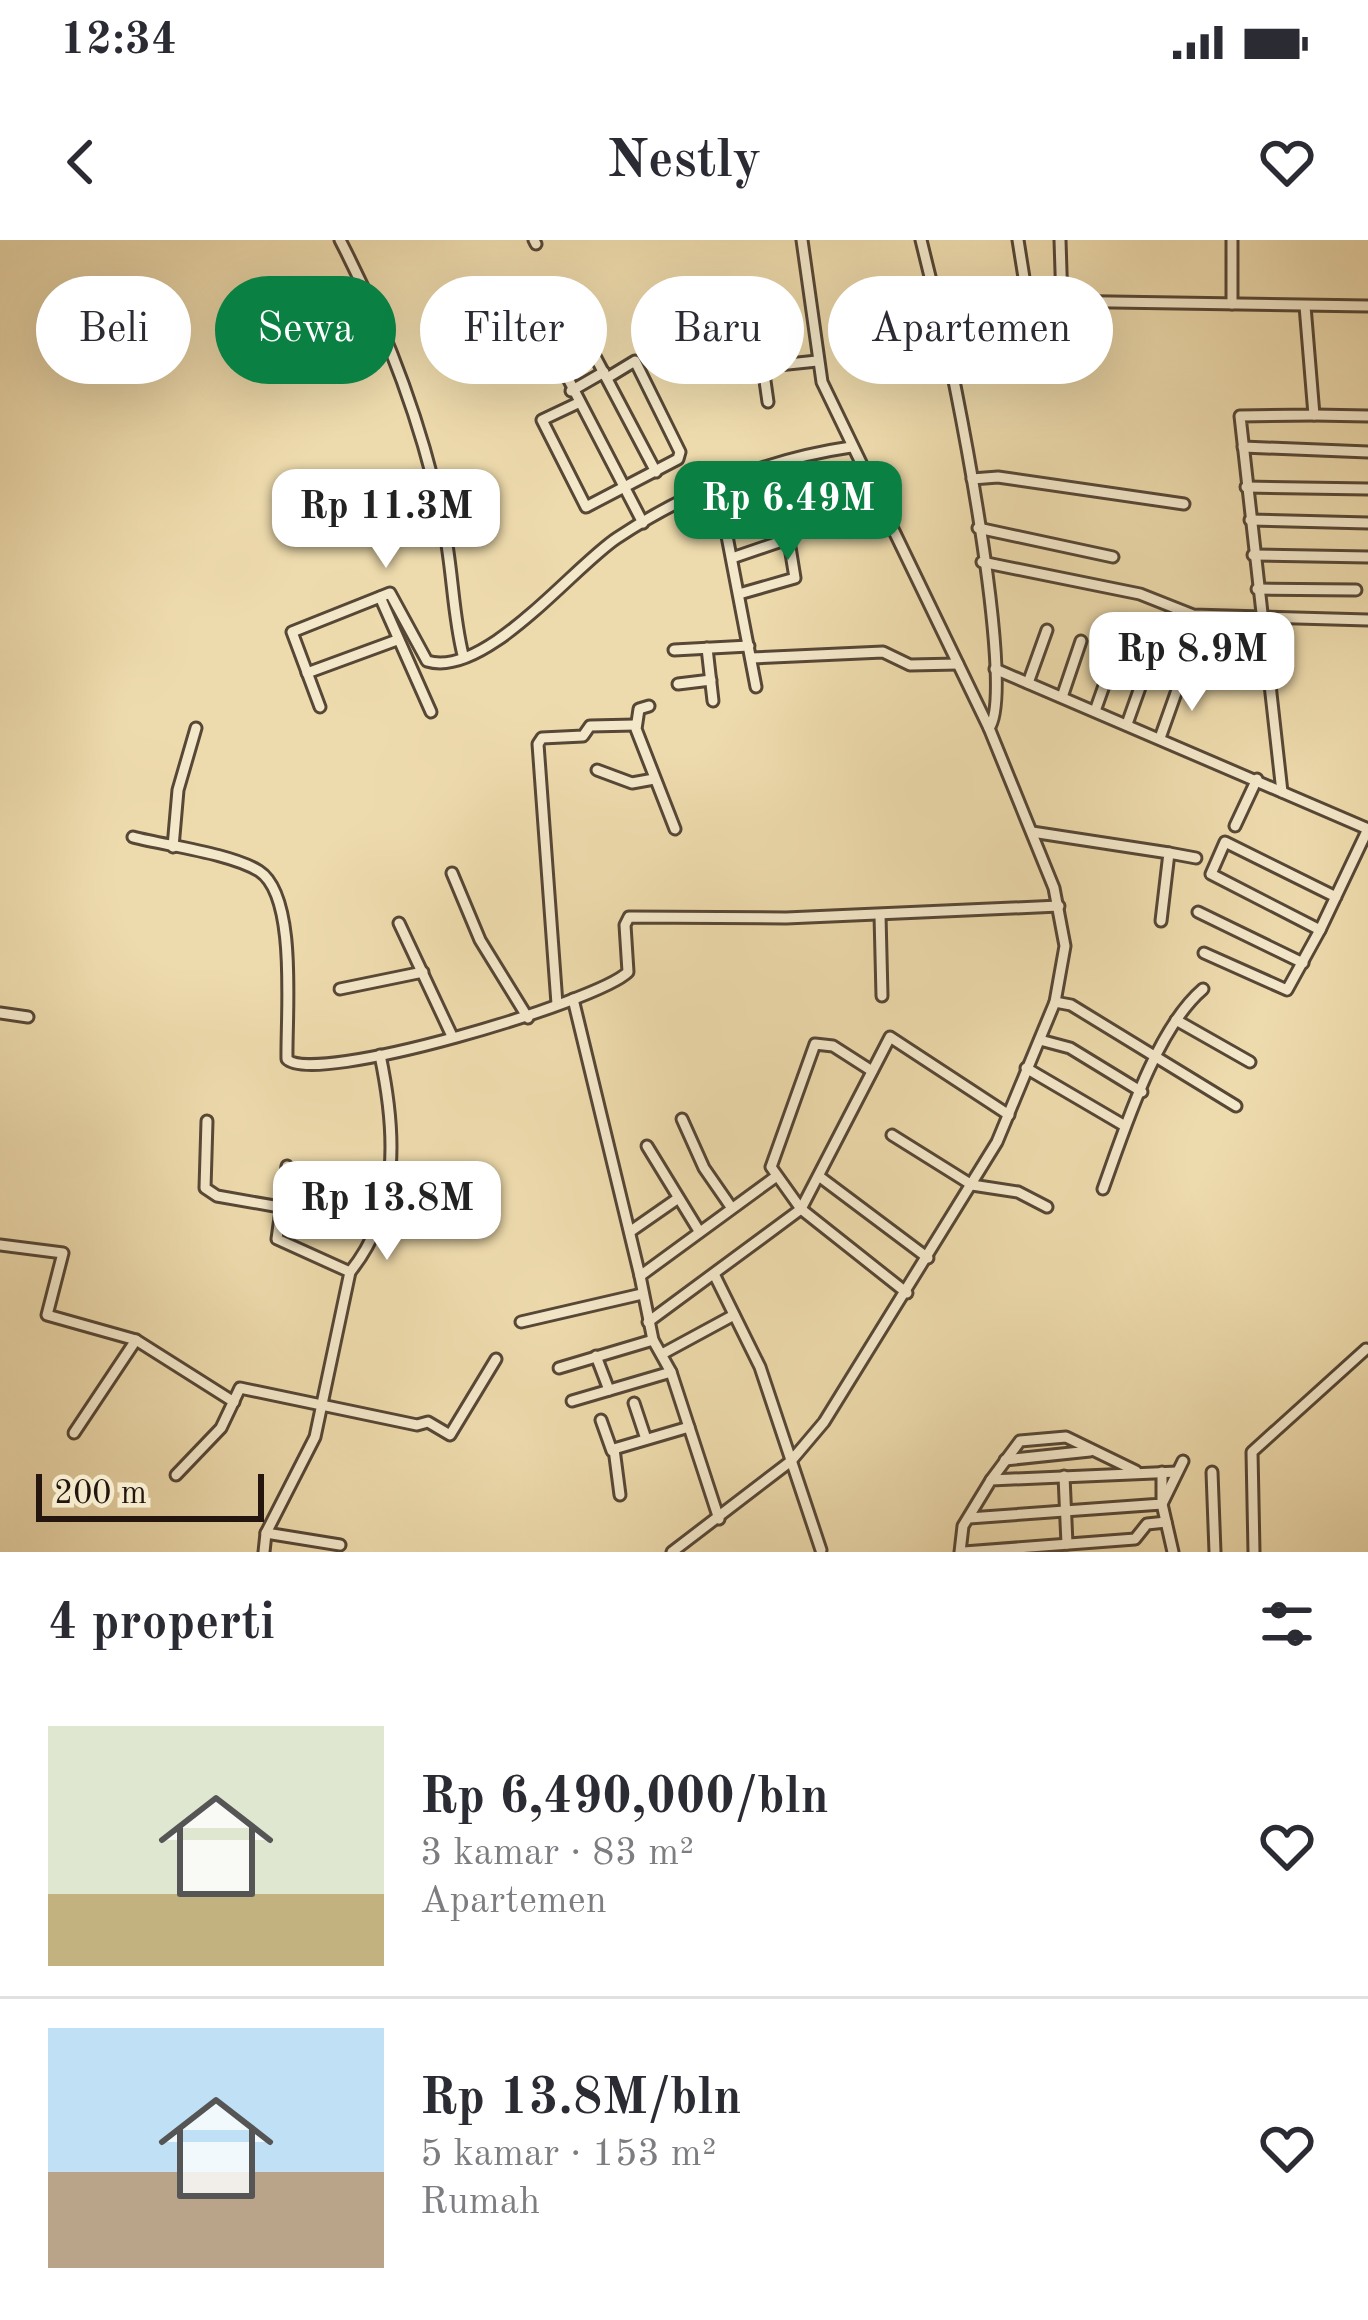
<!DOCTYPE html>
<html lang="id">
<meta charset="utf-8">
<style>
:root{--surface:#fff;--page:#f7f7f7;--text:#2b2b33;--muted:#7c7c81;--line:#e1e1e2;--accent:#0b8043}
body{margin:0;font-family:"Old Standard TT",serif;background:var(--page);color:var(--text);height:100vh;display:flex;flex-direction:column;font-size:45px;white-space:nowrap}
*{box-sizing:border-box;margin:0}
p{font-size:39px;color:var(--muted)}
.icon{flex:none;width:66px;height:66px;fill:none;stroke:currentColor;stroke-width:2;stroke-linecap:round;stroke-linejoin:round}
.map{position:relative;height:1312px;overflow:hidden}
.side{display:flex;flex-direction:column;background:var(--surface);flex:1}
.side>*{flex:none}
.top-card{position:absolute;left:36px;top:36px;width:1296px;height:108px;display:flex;gap:24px}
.scale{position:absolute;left:36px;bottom:30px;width:228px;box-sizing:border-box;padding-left:12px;border:6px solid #24160f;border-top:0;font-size:33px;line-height:42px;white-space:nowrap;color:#24160f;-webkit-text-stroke:9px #f4e8ca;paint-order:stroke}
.price{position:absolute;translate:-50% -102px;padding:0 27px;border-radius:24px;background:#fff;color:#222;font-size:39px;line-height:78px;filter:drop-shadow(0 3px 6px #0008)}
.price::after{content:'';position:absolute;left:50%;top:72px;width:36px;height:27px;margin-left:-18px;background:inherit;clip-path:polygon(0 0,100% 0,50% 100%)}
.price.current{background:var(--accent);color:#fff}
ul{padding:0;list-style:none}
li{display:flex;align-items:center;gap:36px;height:300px;padding:0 48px}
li+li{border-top:3px solid var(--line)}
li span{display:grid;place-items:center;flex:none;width:336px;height:240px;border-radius:0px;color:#555}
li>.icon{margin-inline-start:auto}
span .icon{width:144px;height:144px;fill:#fffc;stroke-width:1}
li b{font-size:51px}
h2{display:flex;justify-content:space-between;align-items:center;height:144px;padding:0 48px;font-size:51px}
.chip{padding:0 42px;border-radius:54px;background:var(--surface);box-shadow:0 12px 48px #0002;font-size:42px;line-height:108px}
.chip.current{background:var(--accent);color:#fff}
.status{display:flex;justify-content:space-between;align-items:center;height:84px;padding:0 60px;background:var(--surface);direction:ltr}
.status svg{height:33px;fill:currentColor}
header{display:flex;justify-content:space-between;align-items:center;height:156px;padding:0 48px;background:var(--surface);font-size:54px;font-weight:700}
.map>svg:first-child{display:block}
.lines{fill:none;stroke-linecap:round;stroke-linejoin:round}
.minor-casing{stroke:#564736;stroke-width:15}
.minor{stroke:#f4e8ca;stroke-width:9}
</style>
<div class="status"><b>12:34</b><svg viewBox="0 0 49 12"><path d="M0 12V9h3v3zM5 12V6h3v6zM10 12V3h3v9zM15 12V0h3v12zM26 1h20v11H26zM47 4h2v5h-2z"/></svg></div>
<header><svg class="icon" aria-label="back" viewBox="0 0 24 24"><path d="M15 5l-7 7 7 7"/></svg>Nestly<svg class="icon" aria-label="heart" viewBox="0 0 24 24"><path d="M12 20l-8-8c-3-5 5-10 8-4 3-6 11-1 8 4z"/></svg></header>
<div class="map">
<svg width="1368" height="1312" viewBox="0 0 1368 1312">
<rect width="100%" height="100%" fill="#eedbad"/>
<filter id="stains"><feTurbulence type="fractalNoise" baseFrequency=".00167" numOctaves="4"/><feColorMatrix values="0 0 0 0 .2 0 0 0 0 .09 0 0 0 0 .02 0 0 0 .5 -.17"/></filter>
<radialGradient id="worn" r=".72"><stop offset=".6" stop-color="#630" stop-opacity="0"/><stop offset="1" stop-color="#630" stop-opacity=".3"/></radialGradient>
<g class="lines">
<defs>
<g id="minor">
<path d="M340,0c49,95 88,199 107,305 6,37 7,74 16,110"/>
<path d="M534,0l2,4"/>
<path d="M921,0l16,65"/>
<path d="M1018,0l10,63"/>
<path d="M1060,0l2,63"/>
<path d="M1232,64v-64"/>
<path d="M547,98l96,185"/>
<path d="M589,105l67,127"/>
<path d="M763,127l5,35"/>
<path d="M691,134l126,-13"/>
<path d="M571,151l33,-19"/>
<path d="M578,163l-36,17 44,87 92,-48 2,-7 -45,-91 -28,17"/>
<path d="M1314,175l54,1"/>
<path d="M1243,207l125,5"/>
<path d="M972,239l26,-2 186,27"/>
<path d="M717,244l39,203"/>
<path d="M1246,247l122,2"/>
<path d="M1250,280l118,3"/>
<path d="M978,288l135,29"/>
<path d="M1253,315l115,2"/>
<path d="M732,318l50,-17 1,-18"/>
<path d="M982,322l158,32 53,21 175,5"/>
<path d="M1257,349l99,1"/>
<path d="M739,354l56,-16 -6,-37h-7"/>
<path d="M380,357l51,115"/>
<path d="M707,408l6,53"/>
<path d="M674,410l75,-4"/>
<path d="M751,418l132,-6 27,13 48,-1"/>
<path d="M995,429l373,160 -48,101 -109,-56 14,-32 111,55"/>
<path d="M307,433l90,-33"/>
<path d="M1028,443l19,-53"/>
<path d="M678,444l33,-4"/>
<path d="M1062,457l19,-56"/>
<path d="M649,466l-10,3 -3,20 39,100"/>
<path d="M320,467l-28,-75 98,-39 37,68c58,18 146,-94 190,-123 69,-46 151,-79 234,-91"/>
<path d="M1095,471l21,-59"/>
<path d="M1127,484l21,-59"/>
<path d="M989,488c29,-36 -36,-365 -52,-423l44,-5 387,6"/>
<path d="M1160,498l22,-62"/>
<path d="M597,530l35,13 22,-4"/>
<path d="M1282,552l-42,-376 74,-1 -9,-109"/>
<path d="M1235,586l22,-47"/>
<path d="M1032,592l137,21 -8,68"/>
<path d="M133,597c34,9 97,16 126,34 39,25 27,145 28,188 25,28 311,-57 341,-87l-3,-47 4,-8 157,1 273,-12"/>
<path d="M173,607l5,-57 18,-62"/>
<path d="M1169,613l27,5"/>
<path d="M452,633l28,67 48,78"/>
<path d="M1198,672l105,51"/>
<path d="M880,675l2,81"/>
<path d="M399,683l53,113"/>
<path d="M1204,713l83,37 33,-60"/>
<path d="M340,749l83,-17"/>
<path d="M573,759l67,277"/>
<path d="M1055,762l16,3 165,101"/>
<path d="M557,764l-19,-260 4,-6 41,-2 7,-10 45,-1"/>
<path d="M0,773l28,4"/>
<path d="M1176,780l74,42"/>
<path d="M1040,800l30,8 72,44"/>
<path d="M1026,828l99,58"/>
<path d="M872,831l-39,-25 -18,-2 -44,123 30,42 106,84"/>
<path d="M682,879l22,49 27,39"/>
<path d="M207,881l-2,67 12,8 63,11"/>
<path d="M892,895l80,50 46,7 29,15"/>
<path d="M647,906l52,85"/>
<path d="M820,937l108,81"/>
<path d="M1103,949c22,-61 53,-160 100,-200"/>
<path d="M631,991l46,-32"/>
<path d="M0,1005l63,8 -16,62 89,25 98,62"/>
<path d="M350,1032c51,-63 46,-141 30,-217"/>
<path d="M715,1036l45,91 61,183"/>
<path d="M521,1082l121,-28"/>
<path d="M648,1082l153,-113 89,-172 119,78"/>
<path d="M662,1114l72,-39"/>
<path d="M596,1116l13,34"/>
<path d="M559,1128l94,-28"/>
<path d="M572,1161l99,-29"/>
<path d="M634,1163l12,36"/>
<path d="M601,1180l11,31"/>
<path d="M74,1193l62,-93"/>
<path d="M1005,1220l85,-9"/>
<path d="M1212,1232l3,80"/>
<path d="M176,1235l45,-47 19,-40 177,37 11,-3 22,13 46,-76"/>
<path d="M1064,1236l3,68"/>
<path d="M991,1240l29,-39 46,-4 70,34"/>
<path d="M620,1255l-6,-46 75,-22"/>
<path d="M969,1278l193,-14v-32"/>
<path d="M719,1279l-48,-147 -18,-32 -13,-64 134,-98"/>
<path d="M266,1293l74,12"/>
<path d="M264,1312l2,-19 49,-96 35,-165 -73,-33 10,-73"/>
<path d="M672,1312l119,-91 33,-39 173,-280 58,-140 10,-56 -11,-58 -65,-160 -167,-346 -20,-142"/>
<path d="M960,1312l3,-26 28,-46 186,-8"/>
<path d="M964,1312l171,-13 12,-15 19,-2"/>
<path d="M1173,1312l-11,-48 21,-43"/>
<path d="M1254,1312l-2,-100 114,-103"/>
</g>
</defs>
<!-- minor casing -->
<use href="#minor" class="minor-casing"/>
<!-- minor -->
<use href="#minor" class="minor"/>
</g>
<rect width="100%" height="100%" filter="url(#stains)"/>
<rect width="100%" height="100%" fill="url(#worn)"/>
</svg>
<div class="scale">200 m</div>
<b class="price current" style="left:788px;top:323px">Rp 6.49M</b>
<b class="price" style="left:386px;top:331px">Rp 11.3M</b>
<b class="price" style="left:1192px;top:474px">Rp 8.9M</b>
<b class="price" style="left:387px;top:1023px">Rp 13.8M</b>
<div class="top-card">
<a class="chip">Beli</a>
<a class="chip current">Sewa</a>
<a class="chip">Filter</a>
<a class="chip">Baru</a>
<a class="chip">Apartemen</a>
</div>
</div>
<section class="side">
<h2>4 properti<svg class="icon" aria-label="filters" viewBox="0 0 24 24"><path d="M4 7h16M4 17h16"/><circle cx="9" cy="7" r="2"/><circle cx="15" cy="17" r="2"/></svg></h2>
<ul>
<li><span style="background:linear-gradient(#dfe7d0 70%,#c2b280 0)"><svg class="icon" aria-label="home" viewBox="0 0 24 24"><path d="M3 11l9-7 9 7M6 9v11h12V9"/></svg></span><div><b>Rp 6,490,000/bln</b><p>3 kamar · 83 m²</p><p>Apartemen</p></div><svg class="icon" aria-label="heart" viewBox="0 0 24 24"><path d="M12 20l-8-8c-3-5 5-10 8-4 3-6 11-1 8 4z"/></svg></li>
<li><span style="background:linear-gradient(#bfe0f5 60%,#b9a48a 0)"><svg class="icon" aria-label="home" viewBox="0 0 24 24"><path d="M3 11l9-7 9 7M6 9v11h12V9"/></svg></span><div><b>Rp 13.8M/bln</b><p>5 kamar · 153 m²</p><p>Rumah</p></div><svg class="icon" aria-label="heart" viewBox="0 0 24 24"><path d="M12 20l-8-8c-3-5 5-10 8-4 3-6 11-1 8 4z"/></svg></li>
</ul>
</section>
